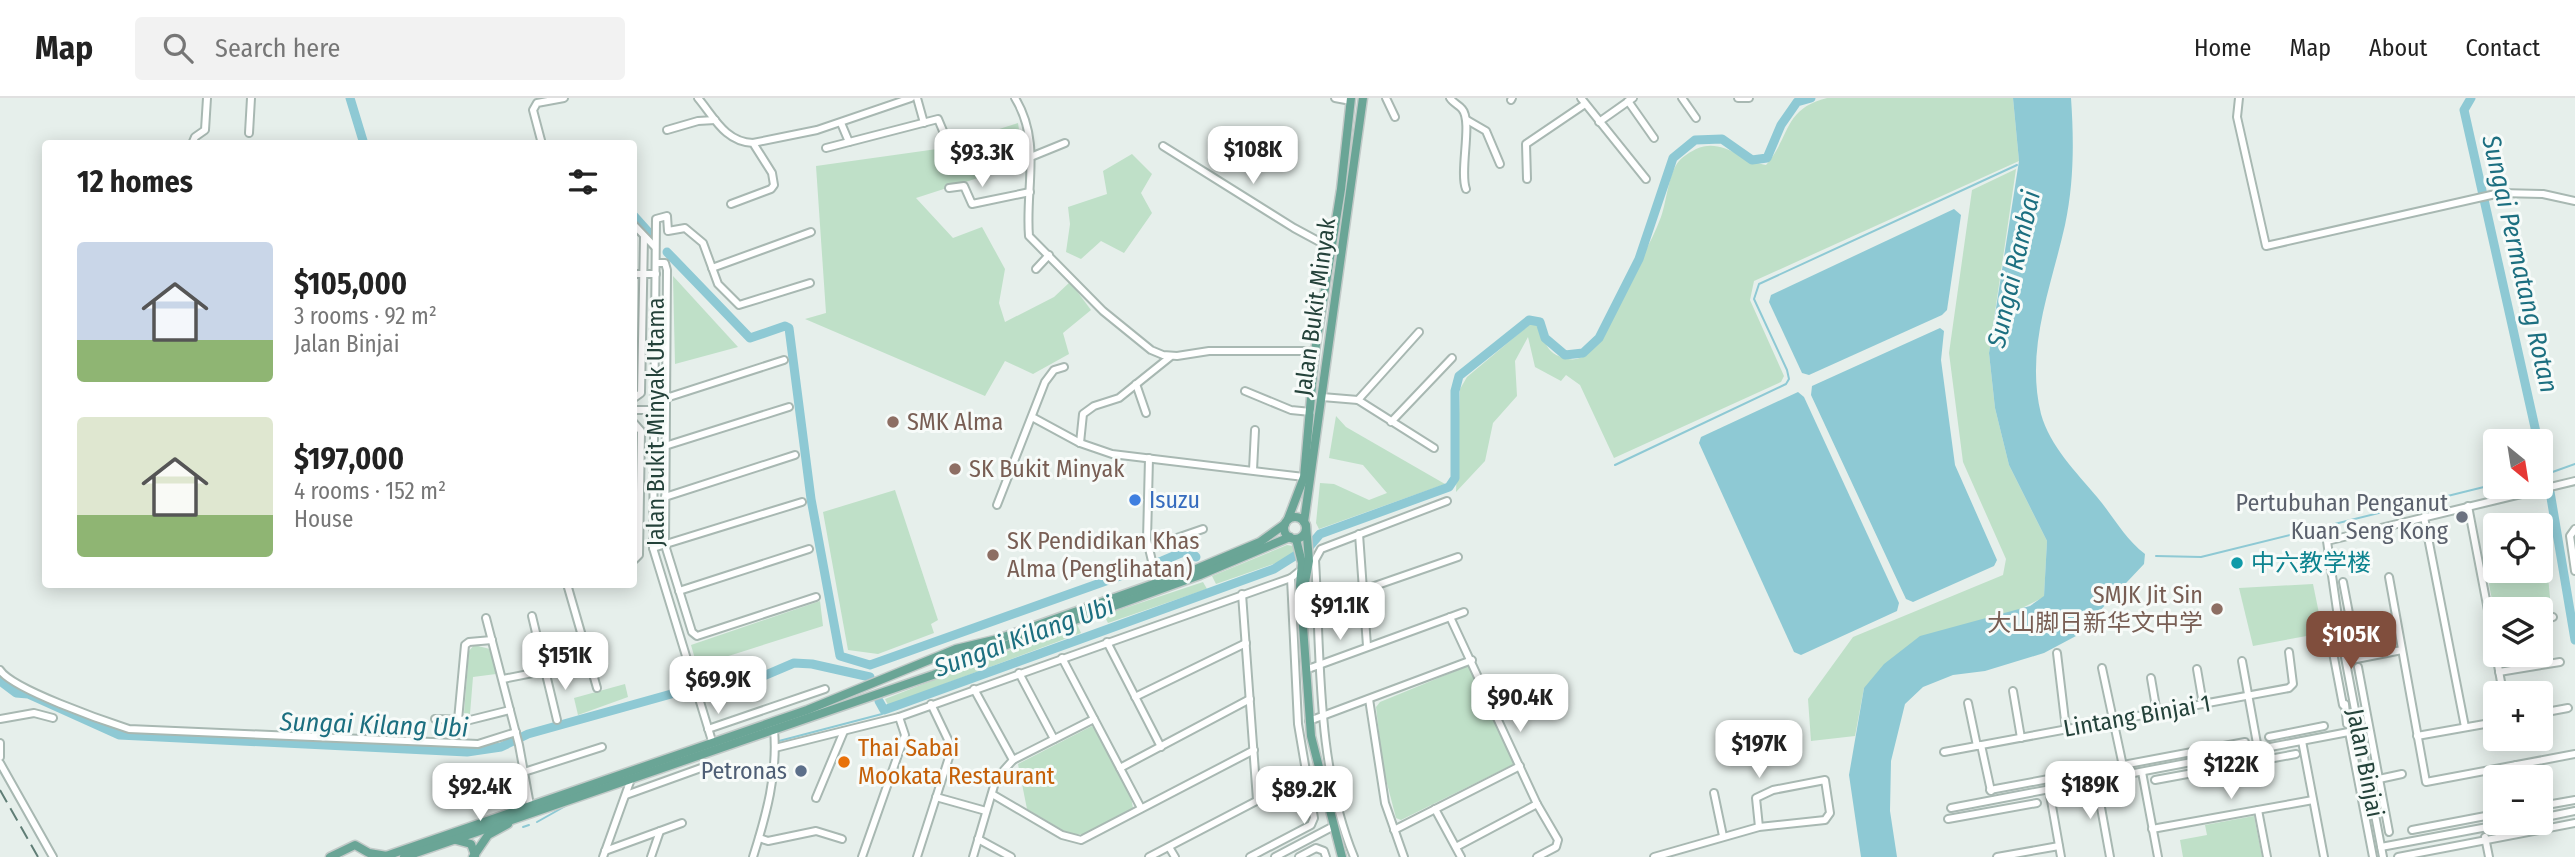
<!DOCTYPE html>
<meta charset="utf-8">
<style>
:root{--surface:#fff;--page:#f2f2f2;--text:#222;--muted:#767676;--line:#e0e0e0;--accent:#804e3d}
body{margin:0;font-family:"Fira Sans Condensed","Noto Sans SC",sans-serif;background:var(--page);color:var(--text);height:100vh;display:flex;flex-direction:column;font-size:26px;white-space:nowrap}
*{box-sizing:border-box;margin:0}
p{font-size:23px;color:var(--muted)}
.icon{flex:none;width:38px;height:38px;fill:none;stroke:currentColor;stroke-width:2;stroke-linecap:round;stroke-linejoin:round}
.map{position:relative;flex:1;overflow:hidden}
.details{position:absolute;left:42px;top:42px;width:595px;height:448px;display:flex;flex-direction:column;background:var(--surface);border-radius:7px;box-shadow:0 4px 18px #0003}
.details>*{flex:none}
.needle{width:46px;rotate:150deg}
.controls{position:absolute;left:2483px;top:331px;display:grid;gap:14px}
.controls a{display:grid;place-items:center;width:70px;height:70px;border-radius:7px;background:var(--surface);box-shadow:0 4px 18px #0003;font-size:35px}
.price{position:absolute;translate:-50% -60px;padding:0 16px;border-radius:14px;background:#fff;color:#222;font-size:23px;line-height:46px;filter:drop-shadow(0 2px 4px #0008)}
.price::after{content:'';position:absolute;left:50%;top:42px;width:21px;height:16px;margin-left:-10px;background:inherit;clip-path:polygon(0 0,100% 0,50% 100%)}
.price.selected{background:var(--accent);color:#fff}
ul{padding:0;list-style:none}
li{display:flex;align-items:center;gap:21px;height:175px;padding:0 35px}
li span{display:grid;place-items:center;flex:none;width:196px;height:140px;border-radius:7px;color:#555}
li>.icon{margin-inline-start:auto}
span .icon{width:84px;height:84px;fill:#fffc;stroke-width:1}
li b{font-size:30px}
h2{display:flex;justify-content:space-between;align-items:center;height:84px;padding:0 35px;font-size:30px}
header{display:flex;align-items:center;gap:42px;box-sizing:border-box;height:98px;padding:0 35px;background:var(--surface);border-bottom:2px solid var(--line)}
header strong{font-size:33px}
nav{display:flex;gap:38px;margin-inline-start:auto;font-size:24px}
.search{width:490px;height:63px;background:var(--page);display:flex;align-items:center;gap:18px;box-sizing:border-box;padding:0 24px;border-radius:7px;color:var(--muted);font-size:26px}
.map>svg:first-child{display:block}
.green{fill:#bfe0c8}
.water{fill:#8ec9d4}
.lines{fill:none;stroke-linecap:round;stroke-linejoin:round}
.stream{stroke:#8ec9d4;stroke-width:2}
.river{stroke:#8ec9d4;stroke-width:9}
.minor-casing{stroke:#a8b8b2;stroke-width:10}
.major-casing{stroke:#c2cac8;stroke-width:11}
.minor{stroke:#fff;stroke-width:6}
.major{stroke:#6aa596;stroke-width:8}
.rail{stroke:#5f7d75;stroke-width:2;stroke-dasharray:14 7;stroke-linecap:butt}
.education-dot{fill:#8d6e63;stroke:#f7fbf9;stroke-width:2.5}
.shop-dot{fill:#3f7fe0;stroke:#f7fbf9;stroke-width:2.5}
.worship-dot{fill:#6b7280;stroke:#f7fbf9;stroke-width:2.5}
.culture-dot{fill:#0f9aa8;stroke:#f7fbf9;stroke-width:2.5}
.food-dot{fill:#e8710a;stroke:#f7fbf9;stroke-width:2.5}
.service-dot{fill:#5c6f8a;stroke:#f7fbf9;stroke-width:2.5}
.labels{text-anchor:middle;dominant-baseline:central;stroke-width:6;stroke-linejoin:round;paint-order:stroke}
.street-label{font-size:24px;fill:#24423a;stroke:#f7fbf9}
.education-label{font-size:24px;fill:#785e54;stroke:#f7fbf9;text-anchor:start}
.shop-label{font-size:24px;fill:#366cbe;stroke:#f7fbf9;text-anchor:start}
.worship-label{font-size:24px;fill:#5b616d;stroke:#f7fbf9;text-anchor:end}
.culture-label{font-size:24px;fill:#0d838f;stroke:#f7fbf9;text-anchor:start}
.food-label{font-size:24px;fill:#c56008;stroke:#f7fbf9;text-anchor:start}
.service-label{font-size:24px;fill:#4e5e75;stroke:#f7fbf9;text-anchor:end}
.water-label{font-size:26px;font-style:italic;fill:#1c6f80;stroke:#f7fbf9}
</style>
<header>
<strong>Map</strong>
<div class="search"><svg class="icon" aria-label="search" viewBox="0 0 24 24"><circle cx="10" cy="10" r="6"/><path d="M15 15l6 6"/></svg>Search here</div>
<nav><a>Home</a><a>Map</a><a>About</a><a>Contact</a></nav>
</header>
<div class="map">
<svg width="2575" height="759" viewBox="0 0 2575 759">
<rect width="100%" height="100%" fill="#e6efeb"/>
<!-- green -->
<g class="green">
<path d="M1827,0h186l6,63 -265,120 -4,19 34,76 -3,6 -167,76 -34,-73 -14,-10 -5,6 -26,-14 -7,-30 -13,24 2,35 -24,27 -8,38 -29,31 4,-103 7,-12 62,-52 6,-1c13,11 5,27 29,34 34,11 47,-45 58,-65 14,-26 29,-49 39,-76 6,-16 7,-43 18,-56 3,-4 13,-10 17,-12 26,-12 45,12 70,16 25,-29 17,-56 61,-67z"/>
<path d="M1018,25l6,40 -108,35 37,40 29,-11 23,42 -6,34 6,19 49,-25 16,-15 21,28 -28,23 6,21 -36,20 -28,-13 -20,35 -180,-77 21,-6 -10,-147 121,-17z"/>
<path d="M1132,56l20,20 -11,19 11,20 -28,40 -23,-12 -20,18 -15,-7 4,-28 -2,-17 39,-13 -4,-23z"/>
<path d="M2016,71l-27,184 6,55 14,57 38,76 -3,56 -180,91 -9,48 -44,5 -3,-42 45,-62 150,-62 3,-16 -43,-97 -14,-109 23,-163z"/>
<path d="M673,178l65,71 -63,17z"/>
<path d="M1336,318l10,11 99,57 -126,45 -3,-6 4,-40 14,1 35,16 18,-7 -24,-28 -34,-7z"/>
<path d="M895,392l43,130 -7,4 3,9 -56,21 -30,-4 -25,-138z"/>
<path d="M1287,447l6,1 2,5 -7,8 -72,25 -4,-8z"/>
<path d="M2492,477l56,1 3,33 -10,2v-2h-45l-1,7 -6,-32z"/>
<path d="M1203,484l4,7 -99,34 -4,-8z"/>
<path d="M2313,486l10,49 -70,13 -14,-58z"/>
<path d="M820,503l3,25 -126,40 -6,-21z"/>
<path d="M1077,526l4,9 -193,72 -3,-6z"/>
<path d="M474,547l16,4 6,25 -23,3 -3,37 -6,-1 5,-62z"/>
<path d="M1470,567l46,98 -115,57 -5,-2 -13,-50 -7,-61 4,-5z"/>
<path d="M625,586l3,13 -50,18 -4,-17z"/>
<path d="M1092,628l8,7 31,64 2,11 -50,26 -12,1 -44,-26 -9,-45z"/>
<path d="M2254,718l8,41h-79l-3,-17 27,-5 -2,-10z"/>
</g>
<!-- water -->
<g class="water">
<path d="M2013,0h58c3,43 3,85 -6,127 -14,63 -40,124 -24,189 9,32 35,58 56,83 17,20 27,41 48,57l-1,10 -68,72 -32,17 -59,18 -32,4 -30,12 -18,17 -14,57 -1,50 7,46h-36l-12,-82 15,-87 20,-24 36,-28 110,-30 14,-10 3,-55 -38,-76 -14,-57 -6,-55 30,-192z"/>
<path d="M1954,111l7,6 -14,95 -5,5 -133,60 -7,-2 -33,-71 2,-7z"/>
<path d="M1940,230l4,3 -3,29 14,105 42,95 -3,6 -81,36 -7,-3 -95,-204 1,-9z"/>
<path d="M1798,294l6,5 95,206 -2,8 -96,44 -7,-3 -95,-209 2,-6z"/>
</g>
<g class="lines">
<!-- stream -->
<g class="stream">
<path d="M1615,367l171,-81 3,-5 -2,-9 -33,-71 5,-15 258,-119"/>
<path d="M2541,372l2,-1"/>
<path d="M2547,376l28,-10"/>
<path d="M2156,458l45,1 295,-73"/>
<path d="M779,643l103,-27 2,-4"/>
<path d="M537,724l32,-18"/>
<path d="M523,729l6,-2"/>
</g>
<!-- river -->
<g class="river">
<path d="M350,0l14,46"/>
<path d="M2471,0l-7,12 74,331"/>
<path d="M634,118l17,19"/>
<path d="M667,154l83,86 35,-12 4,2 22,171 29,157 30,9 292,-104 26,-11 8,7"/>
<path d="M2541,358l6,18 28,166"/>
<path d="M0,583l16,12 12,1 91,41 348,17 34,-5 27,-13 154,-43 40,-1 20,-5 52,-22 18,1 58,13"/>
<path d="M879,603l5,9 17,-6 373,-135 35,-22 11,-13 129,-47 6,-9v-87l4,-15 70,-56 11,2 5,16 20,17 18,-2 16,-15 40,-79 34,-101 22,-18 27,-1 30,21 15,-2 14,-33 16,-23 14,-4"/>
</g>
<defs>
<g id="minor">
<path d="M698,0c16,19 27,44 55,45l19,30 2,12 -3,4 -40,15"/>
<path d="M917,0l7,25"/>
<path d="M1015,0c27,44 10,90 14,138l74,75 48,39 12,5 14,1 32,-5h106"/>
<path d="M1335,0l16,3"/>
<path d="M1386,0l9,19"/>
<path d="M1450,0c3,5 9,7 12,11 11,12 -3,62 4,80"/>
<path d="M1581,0l65,81"/>
<path d="M1682,0l14,20"/>
<path d="M1738,0h11"/>
<path d="M2239,0l-2,19 29,129 234,-53 43,1 32,7"/>
<path d="M1511,2l1,-2"/>
<path d="M1628,3l26,37"/>
<path d="M1467,22l19,11 14,33"/>
<path d="M1599,24l34,-24"/>
<path d="M841,25l8,19"/>
<path d="M667,32l31,-9 17,-1"/>
<path d="M249,35l2,-35"/>
<path d="M753,45l64,-13 94,-32"/>
<path d="M192,46l3,-7 10,-7 2,-32"/>
<path d="M542,46l-9,-34 4,-7 27,-5"/>
<path d="M1163,48l131,82 37,20"/>
<path d="M826,50l112,-29 8,19"/>
<path d="M1033,58l32,-13"/>
<path d="M1527,81l-1,-35 59,-40"/>
<path d="M949,90l15,-2 8,18 58,-12"/>
<path d="M634,127l21,22"/>
<path d="M656,165h9l2,7 -2,275 27,87 5,4 119,-39"/>
<path d="M712,170l99,-36"/>
<path d="M1036,171l13,-14"/>
<path d="M634,176h22"/>
<path d="M1136,286l10,29"/>
<path d="M1245,293l46,19 20,2"/>
<path d="M1322,299l36,3 76,48"/>
<path d="M634,300l7,-5 3,-156"/>
<path d="M666,300l118,-38"/>
<path d="M1358,302l61,-68"/>
<path d="M634,312h20"/>
<path d="M1032,319l48,26 32,11 192,23"/>
<path d="M1391,324l61,-64"/>
<path d="M634,325l7,8 -2,124 -5,5"/>
<path d="M1080,345l3,-29 11,-8 25,-8 51,-41"/>
<path d="M665,348l124,-39"/>
<path d="M1149,360l-2,82 10,42"/>
<path d="M1253,372l2,-40"/>
<path d="M665,399l130,-42"/>
<path d="M997,407l48,-123 9,-12 10,-3"/>
<path d="M2468,408l28,146"/>
<path d="M2424,419l41,210"/>
<path d="M2575,431l-5,7 5,35"/>
<path d="M1359,436l8,112"/>
<path d="M653,450l149,-46"/>
<path d="M1148,450l55,-19"/>
<path d="M2389,479l37,205 149,-28"/>
<path d="M2343,484l13,68"/>
<path d="M567,486l30,104"/>
<path d="M1363,492l95,-33"/>
<path d="M679,493l130,-42"/>
<path d="M1242,496l15,206"/>
<path d="M532,518l25,104"/>
<path d="M1450,519l87,187 21,36 -2,7 -19,10"/>
<path d="M486,520l33,127 11,60"/>
<path d="M2541,521l12,-2"/>
<path d="M2342,542l-11,2 12,63"/>
<path d="M1107,544l54,105"/>
<path d="M2057,555l9,76"/>
<path d="M2496,556l7,39"/>
<path d="M1062,560l79,150"/>
<path d="M2242,563l16,88"/>
<path d="M2346,563l56,-11"/>
<path d="M2358,569l31,165"/>
<path d="M2102,570l21,98"/>
<path d="M1308,571l156,-57"/>
<path d="M2197,571l6,35"/>
<path d="M0,572c12,19 104,51 129,59l349,15 38,-12"/>
<path d="M2499,574l61,-10"/>
<path d="M1019,575l35,66"/>
<path d="M2151,580l6,35"/>
<path d="M503,581l86,-17"/>
<path d="M974,591l39,71"/>
<path d="M2013,593l8,47"/>
<path d="M1135,599l111,-54"/>
<path d="M1369,601l16,104 19,54"/>
<path d="M1968,605l9,43"/>
<path d="M2345,606l2,20"/>
<path d="M2541,615l27,-5"/>
<path d="M0,621l34,-6 19,5"/>
<path d="M435,621l35,1 40,-10"/>
<path d="M458,622l7,-75 4,-3 23,-2"/>
<path d="M1309,623l163,-61"/>
<path d="M708,631l117,-40"/>
<path d="M2349,634l24,125"/>
<path d="M2417,638l79,-14"/>
<path d="M2269,639l55,-11"/>
<path d="M712,643l-59,-193 3,-329 11,-3 1,15 17,-3 18,15 15,41 21,21 71,-22"/>
<path d="M2302,643l22,116"/>
<path d="M0,645v14"/>
<path d="M1981,647l10,46"/>
<path d="M775,650l124,-31 392,-139 11,-9"/>
<path d="M1944,654l345,-64 4,-4 -4,-32"/>
<path d="M0,665l53,94"/>
<path d="M2516,667l2,12"/>
<path d="M1120,670l130,-69"/>
<path d="M524,674l78,-25"/>
<path d="M2142,674l16,85"/>
<path d="M2379,681l23,-5"/>
<path d="M2096,682l14,77"/>
<path d="M2155,682l141,-26"/>
<path d="M2049,691l12,68"/>
<path d="M1990,692l255,-48"/>
<path d="M1714,695l9,43"/>
<path d="M992,696l70,41 19,5 173,-90"/>
<path d="M626,697l75,-27"/>
<path d="M936,699l50,14"/>
<path d="M816,700l28,-67"/>
<path d="M2541,708l34,-6"/>
<path d="M1951,710l408,-78"/>
<path d="M1435,711l26,48"/>
<path d="M2258,712l9,47"/>
<path d="M2541,720l34,-7"/>
<path d="M1948,721l89,-16"/>
<path d="M2152,731l161,-29"/>
<path d="M1394,732l126,-64"/>
<path d="M2412,732l84,-16"/>
<path d="M2485,739l4,20"/>
<path d="M759,740l9,3 48,-10 26,8"/>
<path d="M978,741l33,18"/>
<path d="M1169,749l6,10"/>
<path d="M1456,749l81,-43"/>
<path d="M2381,749l133,-25"/>
<path d="M605,753l77,-28"/>
<path d="M603,759l28,-78"/>
<path d="M651,759l9,-26"/>
<path d="M753,759c13,-41 25,-84 21,-127"/>
<path d="M862,759l43,-122 -6,-18"/>
<path d="M917,759l35,-109 -21,-44"/>
<path d="M973,759l23,-78 17,-19 81,-41"/>
<path d="M1149,759l169,-88"/>
<path d="M1250,759l61,-32 3,-7 -16,-94 -7,-146"/>
<path d="M1275,759l57,-30"/>
<path d="M1299,759l17,-9 8,3 2,6"/>
<path d="M1354,759c-38,-93 -33,-198 -39,-297l6,-11 126,-48"/>
<path d="M1654,759l105,-30 66,-7 5,-7 -5,-33 -52,10 -17,8 3,29"/>
<path d="M1997,759l62,-11"/>
<path d="M2383,759l-43,-226 -13,-90 248,-60"/>
<path d="M2398,759l177,-34"/>
</g>
<g id="major">
<circle cx="1295" cy="430" r="11"/>
<path d="M1288,421l16,-42 11,-126 26,-162 10,-91"/>
<path d="M1304,424l59,-424"/>
<path d="M1296,441l6,24 -2,22 11,151 31,121"/>
<path d="M1303,495l6,-32 -3,-36"/>
<path d="M456,742l15,4 4,11"/>
<path d="M330,759l25,-12 14,8 18,3"/>
<path d="M383,759l424,-147 149,-61 42,-10 198,-70 64,-27 25,-18"/>
<path d="M404,759l529,-182 81,-33 186,-67 90,-38"/>
<path d="M473,759l15,-22 20,-11"/>
</g>
</defs>
<!-- minor casing -->
<use href="#minor" class="minor-casing"/>
<!-- major casing -->
<use href="#major" class="major-casing"/>
<!-- minor -->
<use href="#minor" class="minor"/>
<!-- major -->
<use href="#major" class="major"/>
<!-- rail -->
<path class="rail" d="M0,692l38,67"/>
</g>
<!-- markers -->
<g class="education-dot">
<circle cx="893" cy="324" r="7"/>
<circle cx="955" cy="371" r="7"/>
<circle cx="993" cy="457" r="7"/>
<circle cx="2217" cy="511" r="7"/>
</g>
<circle class="shop-dot" cx="1135" cy="402" r="7"/>
<circle class="worship-dot" cx="2462" cy="419" r="7"/>
<circle class="culture-dot" cx="2237" cy="465" r="7"/>
<circle class="food-dot" cx="844" cy="664" r="7"/>
<circle class="service-dot" cx="801" cy="673" r="7"/>
<g class="labels">
<!-- street labels -->
<g class="street-label">
<text transform="translate(1315 209) rotate(-82)">Jalan Bukit Minyak</text>
<text transform="translate(656 324) rotate(-90)">Jalan Bukit Minyak Utama</text>
<text transform="translate(2137 618) rotate(-10)">Lintang Binjai 1</text>
<text transform="translate(2365 665) rotate(79)">Jalan Binjai</text>
</g>
<!-- education labels -->
<g class="education-label">
<text x="907" y="324">SMK Alma</text>
<text x="969" y="371">SK Bukit Minyak</text>
<text x="1007" y="443">SK Pendidikan Khas<tspan x="1007" dy="28">Alma (Penglihatan)</tspan></text>
<text x="2203" y="497" text-anchor="end">SMJK Jit Sin<tspan x="2203" dy="28">大山脚日新华文中学</tspan></text>
</g>
<!-- shop labels -->
<g class="shop-label">
<text x="1149" y="402">Isuzu</text>
</g>
<!-- worship labels -->
<g class="worship-label">
<text x="2448" y="405">Pertubuhan Penganut<tspan x="2448" dy="28">Kuan Seng Kong</tspan></text>
</g>
<!-- culture labels -->
<g class="culture-label">
<text x="2251" y="465">中六教学楼</text>
</g>
<!-- food labels -->
<g class="food-label">
<text x="858" y="650">Thai Sabai<tspan x="858" dy="28">Mookata Restaurant</tspan></text>
</g>
<!-- service labels -->
<g class="service-label">
<text x="787" y="673">Petronas</text>
</g>
<!-- water labels -->
<g class="water-label">
<text transform="translate(2520 166) rotate(77)">Sungai Permatang Rotan</text>
<text transform="translate(2014 171) rotate(-77)">Sungai Rambai</text>
<text transform="translate(1024 539) rotate(-20)">Sungai Kilang Ubi</text>
<text transform="translate(374 627) rotate(2)">Sungai Kilang Ubi</text>
</g>
</g>
</svg>
<div class="controls">
<a><svg class="needle" viewBox="-14 -14 28 28"><path d="M0-13l5 13h-10z" fill="#e53935"/><path d="M0 13l5-13h-10z" fill="#767676"/></svg></a>
<a><svg class="icon" aria-label="locate" viewBox="0 0 24 24"><circle cx="12" cy="12" r="6"/><path d="M12 2v4M12 18v4M2 12h4M18 12h4"/></svg></a>
<a><svg class="icon" aria-label="layers" viewBox="0 0 24 24"><path d="M12 4l9 5-9 5-9-5zM3 14l9 5 9-5"/></svg></a>
<a>+</a>
<a>−</a>
</div>
<b class="price" style="left:1253px;top:88px">$108K</b>
<b class="price" style="left:982px;top:91px">$93.3K</b>
<b class="price" style="left:1340px;top:544px">$91.1K</b>
<b class="price selected" style="left:2351px;top:573px">$105K</b>
<b class="price" style="left:565px;top:594px">$151K</b>
<b class="price" style="left:718px;top:618px">$69.9K</b>
<b class="price" style="left:1520px;top:636px">$90.4K</b>
<b class="price" style="left:1759px;top:682px">$197K</b>
<b class="price" style="left:2231px;top:703px">$122K</b>
<b class="price" style="left:2090px;top:723px">$189K</b>
<b class="price" style="left:480px;top:725px">$92.4K</b>
<b class="price" style="left:1304px;top:728px">$89.2K</b>
<section class="details">
<h2>12 homes<svg class="icon" aria-label="filters" viewBox="0 0 24 24"><path d="M4 7h16M4 17h16"/><circle cx="9" cy="7" r="2"/><circle cx="15" cy="17" r="2"/></svg></h2>
<ul>
<li><span style="background:linear-gradient(#c9d6e8 70%,#8fb573 0)"><svg class="icon" aria-label="home" viewBox="0 0 24 24"><path d="M3 11l9-7 9 7M6 9v11h12V9"/></svg></span><div><b>$105,000</b><p>3 rooms · 92 m²</p><p>Jalan Binjai</p></div></li>
<li><span style="background:linear-gradient(#dfe7d0 70%,#8fb573 0)"><svg class="icon" aria-label="home" viewBox="0 0 24 24"><path d="M3 11l9-7 9 7M6 9v11h12V9"/></svg></span><div><b>$197,000</b><p>4 rooms · 152 m²</p><p>House</p></div></li>
</ul>
</section>
</div>
